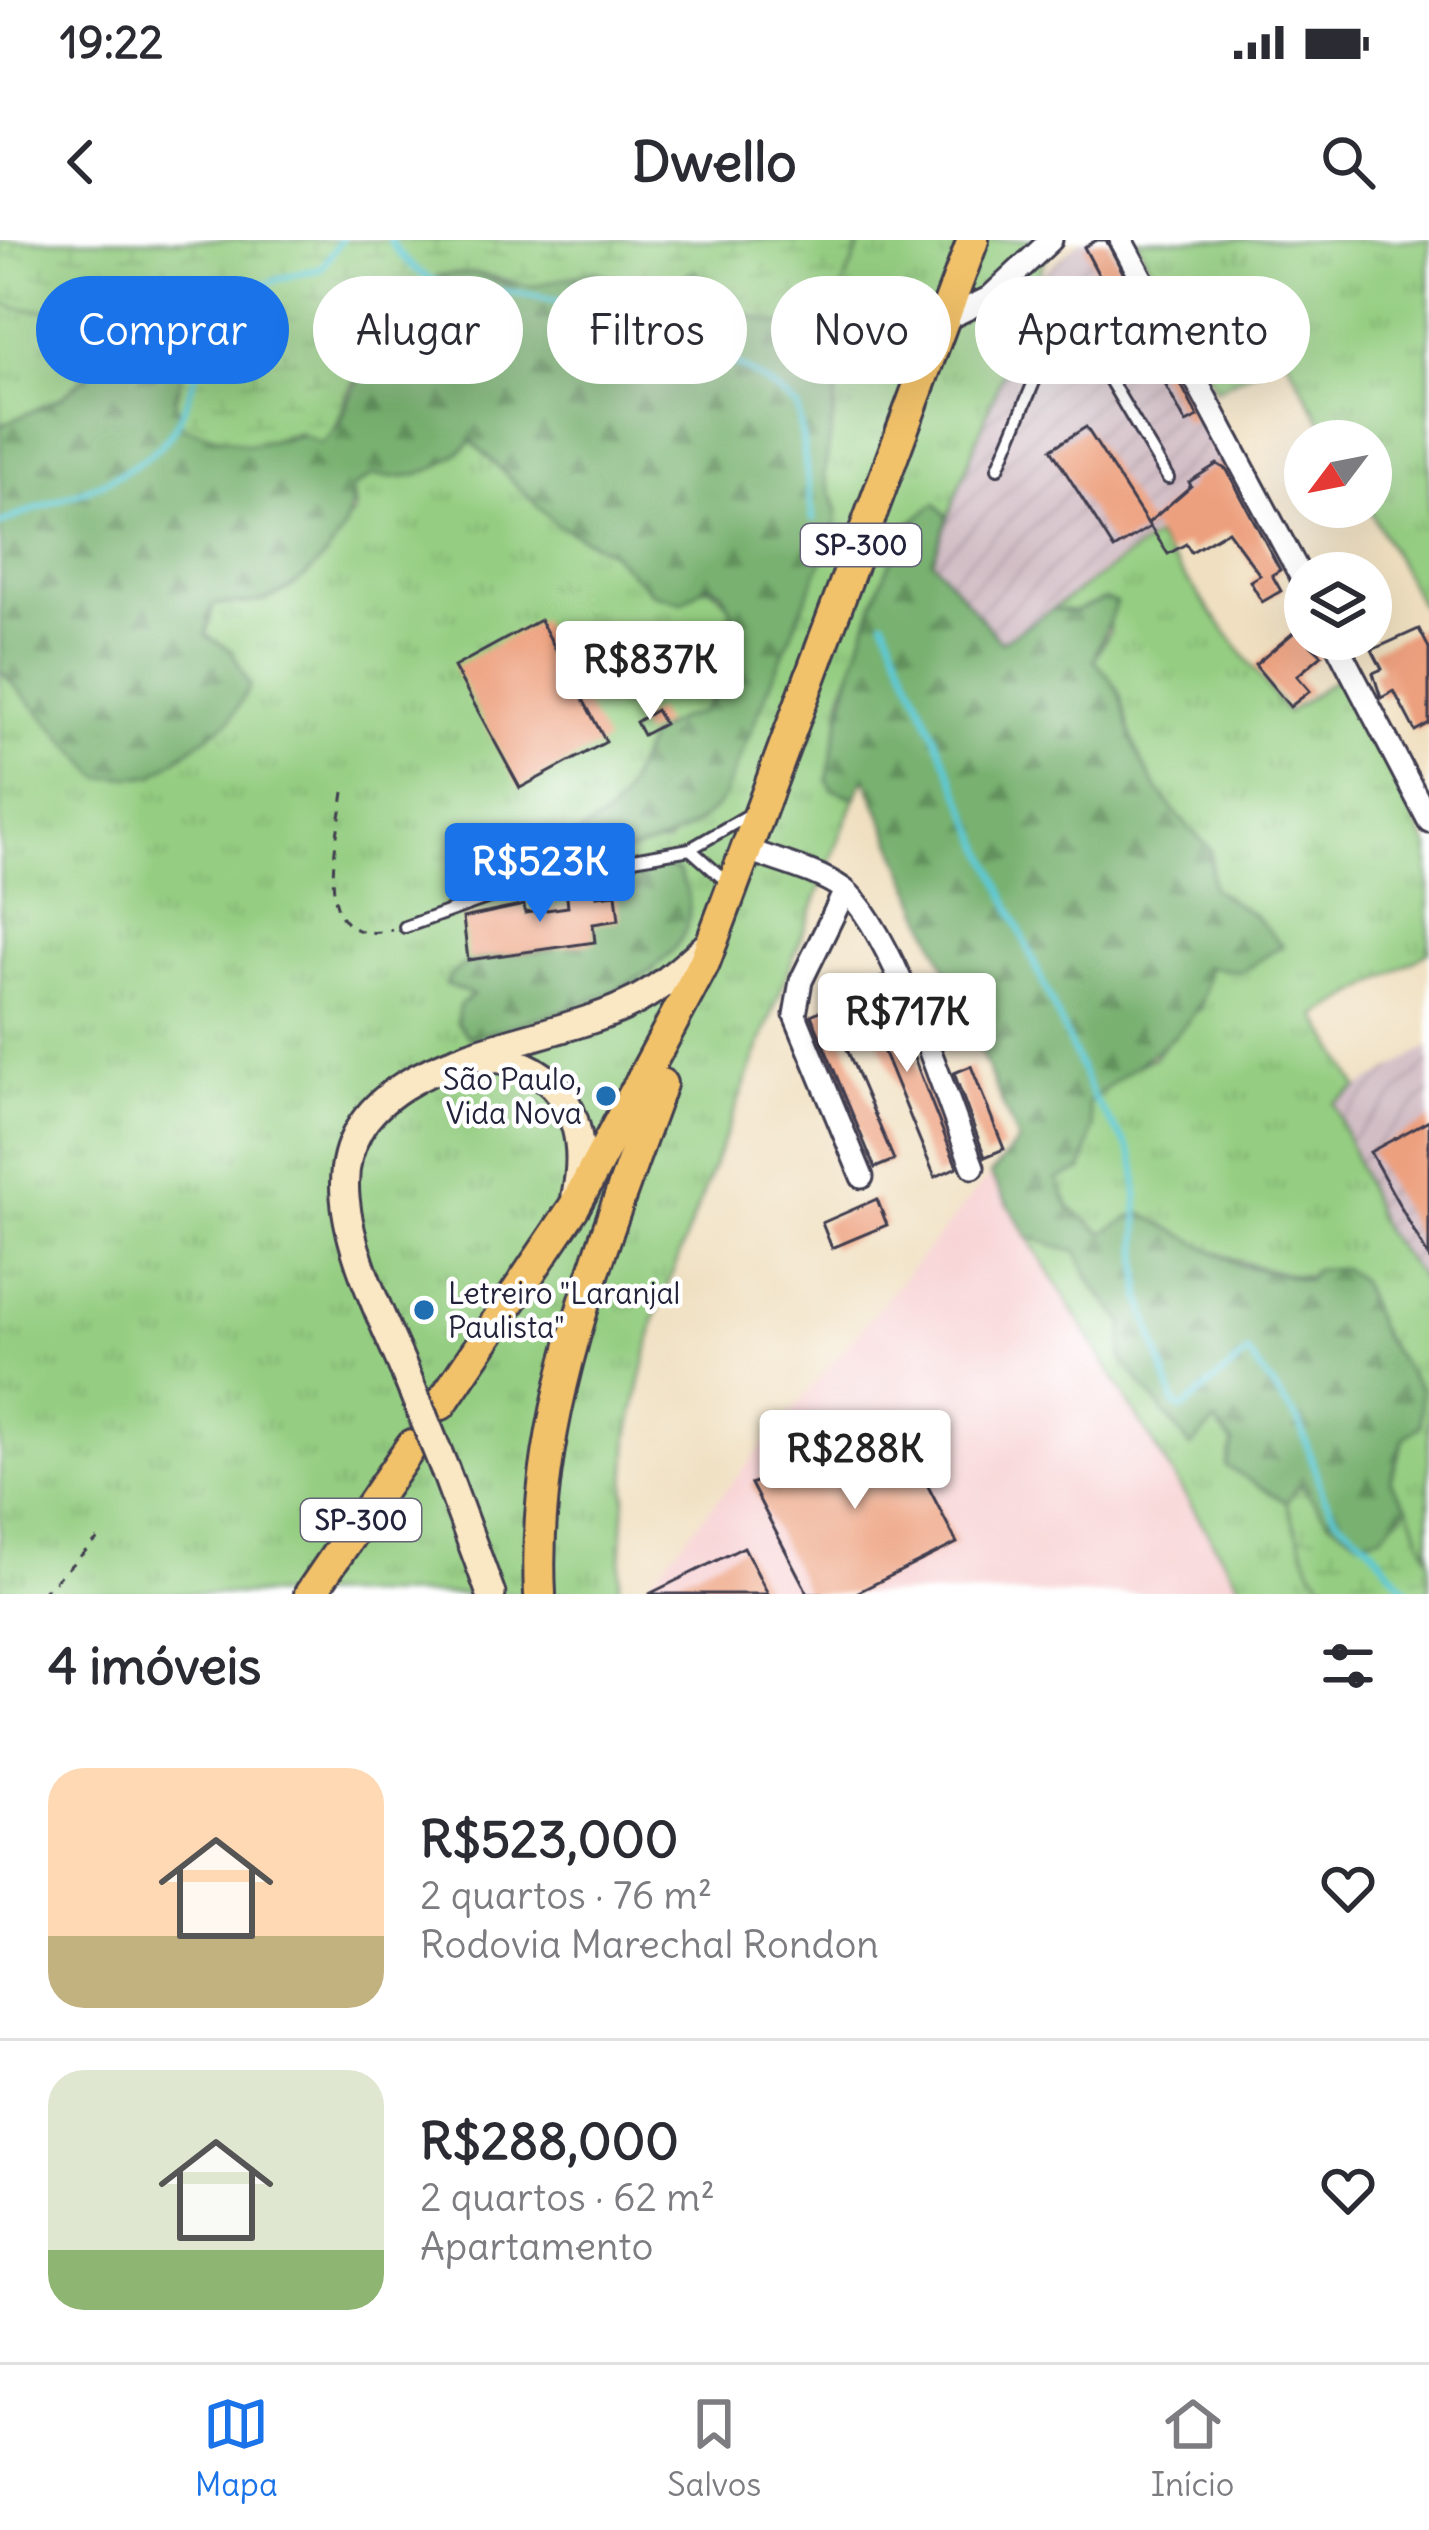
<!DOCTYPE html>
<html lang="pt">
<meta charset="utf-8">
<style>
:root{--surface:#fff;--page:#f2f2f3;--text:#2b2b33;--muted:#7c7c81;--line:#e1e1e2;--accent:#1a73e8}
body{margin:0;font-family:Delius,sans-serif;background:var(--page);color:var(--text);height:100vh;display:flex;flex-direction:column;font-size:45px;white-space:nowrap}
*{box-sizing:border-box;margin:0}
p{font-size:39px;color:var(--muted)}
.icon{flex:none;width:66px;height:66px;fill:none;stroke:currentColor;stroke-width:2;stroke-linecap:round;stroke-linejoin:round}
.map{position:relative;height:1354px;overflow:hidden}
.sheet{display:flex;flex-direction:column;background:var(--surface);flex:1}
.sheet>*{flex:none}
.guide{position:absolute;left:36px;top:36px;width:1359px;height:108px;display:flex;gap:24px}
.needle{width:78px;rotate:238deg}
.fabs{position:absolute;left:1284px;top:180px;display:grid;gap:24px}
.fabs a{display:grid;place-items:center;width:108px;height:108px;border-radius:50%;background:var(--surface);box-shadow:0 12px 48px #0002;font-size:60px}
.price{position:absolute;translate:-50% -102px;padding:0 27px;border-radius:12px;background:#fff;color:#222;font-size:39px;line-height:78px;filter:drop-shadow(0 3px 6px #0008)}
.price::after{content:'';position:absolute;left:50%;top:72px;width:36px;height:27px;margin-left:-18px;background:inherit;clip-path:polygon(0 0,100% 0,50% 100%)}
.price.active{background:var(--accent);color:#fff}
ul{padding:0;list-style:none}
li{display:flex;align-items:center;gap:36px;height:300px;padding:0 48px}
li+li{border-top:3px solid var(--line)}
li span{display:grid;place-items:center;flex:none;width:336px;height:240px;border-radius:36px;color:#555}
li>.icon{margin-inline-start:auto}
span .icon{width:144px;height:144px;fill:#fffc;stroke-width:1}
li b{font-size:51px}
h2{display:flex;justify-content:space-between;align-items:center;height:144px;padding:0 48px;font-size:51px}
.chip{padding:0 42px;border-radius:54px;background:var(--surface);box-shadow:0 12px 48px #0002;font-size:42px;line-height:108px}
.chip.active{background:var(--accent);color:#fff}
.status{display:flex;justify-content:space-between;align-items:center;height:84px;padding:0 60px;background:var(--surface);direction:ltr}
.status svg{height:33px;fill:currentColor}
header{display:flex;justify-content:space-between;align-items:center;height:156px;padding:0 48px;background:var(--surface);font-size:54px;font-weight:700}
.dock{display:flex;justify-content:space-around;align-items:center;height:168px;border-top:3px solid var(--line);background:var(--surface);font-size:33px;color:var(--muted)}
.dock a{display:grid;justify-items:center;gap:6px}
.dock .active{color:var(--accent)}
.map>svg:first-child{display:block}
.built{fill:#f7cfd0}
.industrial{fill:url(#industrial-furrows)}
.grass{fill:url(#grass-tufts);stroke:#5c785e;stroke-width:3;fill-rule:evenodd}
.forest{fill:url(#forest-firs);stroke:#4d6a56;stroke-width:3}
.wetland{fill:url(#wetland-marsh);stroke:#5c785e;stroke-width:3}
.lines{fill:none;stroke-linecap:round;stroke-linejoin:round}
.stream{stroke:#5dc9d5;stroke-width:6}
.building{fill:#eda07e}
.lane-casing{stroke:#413e4f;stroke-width:16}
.street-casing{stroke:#413e4f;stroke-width:27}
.secondary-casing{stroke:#413e4f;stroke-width:33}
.primary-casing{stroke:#413e4f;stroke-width:36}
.path{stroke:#413e4f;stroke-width:3;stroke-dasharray:9 9;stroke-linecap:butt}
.lane{stroke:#fff;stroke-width:10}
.street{stroke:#fff;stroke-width:21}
.secondary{stroke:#fae7c3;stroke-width:27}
.primary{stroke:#f2c26a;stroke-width:30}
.secondary-bridge-casing{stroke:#413e4f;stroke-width:33;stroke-linecap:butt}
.secondary-bridge{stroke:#fae7c3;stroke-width:27}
.poi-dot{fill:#1f6fb2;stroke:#fff;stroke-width:4.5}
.labels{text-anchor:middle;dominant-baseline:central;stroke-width:9;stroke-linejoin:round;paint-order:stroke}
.shield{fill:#fff;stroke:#646476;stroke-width:3}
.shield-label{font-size:27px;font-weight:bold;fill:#22223b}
.poi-label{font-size:30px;fill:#22223b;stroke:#fff;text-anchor:end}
</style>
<div class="status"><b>19:22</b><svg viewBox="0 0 49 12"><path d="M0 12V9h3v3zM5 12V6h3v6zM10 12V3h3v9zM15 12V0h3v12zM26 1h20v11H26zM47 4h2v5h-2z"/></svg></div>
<header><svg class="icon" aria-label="back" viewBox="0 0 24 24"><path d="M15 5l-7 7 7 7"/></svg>Dwello<svg class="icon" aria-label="search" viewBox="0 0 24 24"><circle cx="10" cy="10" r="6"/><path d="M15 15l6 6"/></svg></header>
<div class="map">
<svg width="1429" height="1354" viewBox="0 0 1429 1354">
<defs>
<pattern id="industrial-furrows" width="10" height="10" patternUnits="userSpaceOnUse" patternTransform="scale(3)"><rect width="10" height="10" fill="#d2bdc5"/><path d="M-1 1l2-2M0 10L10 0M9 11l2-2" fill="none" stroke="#b4a2aa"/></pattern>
<pattern id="grass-tufts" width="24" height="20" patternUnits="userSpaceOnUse" patternTransform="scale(3)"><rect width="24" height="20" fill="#95ce82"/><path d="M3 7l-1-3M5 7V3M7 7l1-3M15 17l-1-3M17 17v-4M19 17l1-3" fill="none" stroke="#80b171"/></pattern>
<pattern id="forest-firs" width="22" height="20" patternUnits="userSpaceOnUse" patternTransform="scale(3)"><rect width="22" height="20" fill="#78b170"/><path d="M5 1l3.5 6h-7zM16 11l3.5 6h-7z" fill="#62905d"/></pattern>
<pattern id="wetland-marsh" width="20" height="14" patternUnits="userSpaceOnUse" patternTransform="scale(3)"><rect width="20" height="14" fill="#95ce82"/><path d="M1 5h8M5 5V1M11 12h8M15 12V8" fill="none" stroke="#80b171"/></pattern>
</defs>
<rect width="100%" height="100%" fill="#fff"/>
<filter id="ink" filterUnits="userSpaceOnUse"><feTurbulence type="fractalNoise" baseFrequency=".00833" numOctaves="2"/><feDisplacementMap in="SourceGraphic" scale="24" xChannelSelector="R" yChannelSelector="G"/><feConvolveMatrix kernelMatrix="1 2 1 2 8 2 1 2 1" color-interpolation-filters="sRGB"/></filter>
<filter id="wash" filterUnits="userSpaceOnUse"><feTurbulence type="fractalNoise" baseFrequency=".004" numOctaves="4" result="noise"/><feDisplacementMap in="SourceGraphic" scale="48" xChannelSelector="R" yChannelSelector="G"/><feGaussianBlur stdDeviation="2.7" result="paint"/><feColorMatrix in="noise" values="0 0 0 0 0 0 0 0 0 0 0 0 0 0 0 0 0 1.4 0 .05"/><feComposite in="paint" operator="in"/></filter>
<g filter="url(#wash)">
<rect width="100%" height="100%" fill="#f0e0c1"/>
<!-- built -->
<path class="built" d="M990,935l255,419h-595l-4,-9z"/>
<!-- industrial -->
<g class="industrial">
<path d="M1082,0h26l127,237 -233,166 -70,-82 107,-285z"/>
<path d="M1429,807v240l-46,-56 -49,-129z"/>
</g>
<!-- grass -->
<g class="grass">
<path d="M862,0h190l-104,277 -12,-12 -26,18 -15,30 -53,142 -10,94 23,9 -200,520 -26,117 -10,159h-619v-924l39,36 193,-55 -26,-16 7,-31 50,-4 92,-87 -3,-25 21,-13c41,7 68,-6 99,-34l84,83 54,28 43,42c35,-7 60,-20 79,17l-10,25 7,40 -29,37 -24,7 -26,16 -29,64 -14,16 -54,34 115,-7 169,-332 -13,-36 13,-83 -22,-37zM659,624l-4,105 -28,17 -157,52 4,-43 -10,-31 89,-14 -9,-46 6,-20z"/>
<path d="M1136,0h293v380l-61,-113 3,-66h-39l-48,-87 -68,36z"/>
<path d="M141,49l27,15 12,17 -31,1 -87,75 -62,29v-123l97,3z"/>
<path d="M1155,297l132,176 54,-38 88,173v104l-112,64 41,72 -24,15 49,127 46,57v307h-184l-217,-357 49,15 17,35 30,36 66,123 25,-24 18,21 68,42 89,-4 31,-92 -38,-52 -24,-58c-90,2 -143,-24 -220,-66l-36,21 -34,-27 -12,-29 36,-50 -5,-24 30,-32 36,-14 29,-37 17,-12 6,-42 49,-51 -43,-28 -1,-39c-30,-27 -58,-59 -74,-98 -19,-45 -4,-51 -43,-91l16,-29 -5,-32 -29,12 -24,-2z"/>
</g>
<!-- forest -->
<g class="forest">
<path d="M595,30c37,23 64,27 100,0 29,33 58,55 103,55l39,67 -13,83 13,36 -1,16 -114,273c-42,50 -104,53 -166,66l-3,-16 54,-34 14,-16 29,-64 26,-16 24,-7 29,-36 -7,-42 10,-24 -10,-20 -14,-7 -25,18 -30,-8 -43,-42 -54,-28 -84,-83c-31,28 -58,41 -99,34l-21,13c5,45 -47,100 -90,113 -15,4 -34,2 -49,4l-7,30 26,16 18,35 -20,34 -77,56 -52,2 -101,-108v-244l62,-29 88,-75 30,-1 11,21 -16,58 7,27 67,18 90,-17c16,-54 35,-81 90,-99 -12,-24 -9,-35 8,-54l38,-2 29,10z"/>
<path d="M936,264l12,13 -15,44 68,81 51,-33 24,2 29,-12 11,4 -22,57c39,40 24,47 43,91 16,39 44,71 74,98l1,39 43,28 27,29 -40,27 -35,-5c6,64 -80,96 -119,137l5,24 -11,42 -25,9 12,28 34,26 36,-21 101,53 67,15 9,-11 26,-1 17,11 24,58 38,52v36l-17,13 -14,42 18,27 -27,29 -21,4 -31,-19 -28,-35 -15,16 -60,-36 7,-23 -18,-21 -24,25 -70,-89 3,-35 -30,-36 -17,-35 -49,-15 -38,-62 28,-34 -153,-364 -10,21 -23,-9 -5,-9c11,-60 53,-251 109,-276z"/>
<path d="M659,624l19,7c61,107 -139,144 -208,167l-13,-15 2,-17 14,-11 -27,-11c11,-32 77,-30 107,-34l-10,-59 7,-7z"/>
</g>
<!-- wetland -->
<g class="wetland">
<path d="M0,0h862l-47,115 -17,-30c-47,0 -72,-21 -103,-55l-43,27 -57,-27 -62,16 -58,-13 -37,2c-18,19 -21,30 -8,54 -29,9 -64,28 -78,56 -13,24 -8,39 -31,58l-22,-10 -50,12 -67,-18 -7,-27 16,-58 -23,-38 -27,-15c-44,17 -95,30 -141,14z"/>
<path d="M1301,1245l28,36 31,19 21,-4 27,-29 21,52v35h-96l-22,-25 -25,-67z"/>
</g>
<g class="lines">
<!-- stream -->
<g class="stream">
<path d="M390,0c11,21 39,43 64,48 21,4 44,2 65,5 95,17 207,49 279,115l15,111"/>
<path d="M0,284c54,-26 110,-35 158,-76 15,-13 26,-37 32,-56 27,-79 43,-108 131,-123l20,-29"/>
<path d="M884,380l210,479 36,51 6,19 5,129 34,107 8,4 65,-56 52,71 23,71 14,23 30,24 43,52"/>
</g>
</g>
<g id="blocks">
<!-- building -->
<g class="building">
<path d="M1097,0h9l92,177 -12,6 -75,-139 -6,3 -21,-40z"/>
<path d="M1086,187l64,100 -36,22 -63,-100z"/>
<path d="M1217,224l10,6 53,100 -8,5 9,16 -19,11 -12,-21 10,-6 -32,-44 -37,21 -5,-8 -18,10 -20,-31 43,-37 -2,-4z"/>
<path d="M540,380l66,122 -86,46 -66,-121z"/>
<path d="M1305,383v16l17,16 -25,21 13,15 -20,16 -35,-42z"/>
<path d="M1419,389l10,19v75l-14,8 -21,-40 -13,7 -8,-25 9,-4 -10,-19z"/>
<path d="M656,470l8,14 -21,11 -7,-13z"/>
<path d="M595,644l2,12 19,-2 3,26 -26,4 2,18 -127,18 -5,-42 61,-13 1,8 43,-6 -2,-19z"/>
<path d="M882,737l75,190 -22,10 -78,-190z"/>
<path d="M829,767l65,153 -19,8 -64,-153z"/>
<path d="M971,826l33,83 -19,8 -31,-84z"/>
<path d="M1429,880v138l-59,-106z"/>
<path d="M877,959l10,26 -55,23 -10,-25z"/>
<path d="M891,1174l66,129 -103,51h-46l-57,-110z"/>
<path d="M744,1307l24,47h-119z"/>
</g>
</g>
</g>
<g filter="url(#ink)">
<use href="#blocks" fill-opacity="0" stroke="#413e4f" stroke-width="3"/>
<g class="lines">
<defs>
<g id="lane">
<path d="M992,58l38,-1 36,9 102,172"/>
<path d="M998,228l41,-98 -5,-26 11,-44"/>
<path d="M690,609l37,33"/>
<path d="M405,687l155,-55 130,-23 62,-36"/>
</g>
<g id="street">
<path d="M1121,0l184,344"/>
<path d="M944,80l45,-22 62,-58"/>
<path d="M1334,399l95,182"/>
<path d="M748,610c31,12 68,20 95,39 49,37 105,215 130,278"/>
<path d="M845,651l-44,90 -6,34 67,162"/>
</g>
<g id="secondary">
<path d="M485,817c77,5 106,67 91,138"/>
<path d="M408,1139c-23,-57 -58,-120 -63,-182 -12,-142 189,-148 280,-191 35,-16 61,-41 89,-66"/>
<path d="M445,1230l46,124"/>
</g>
<g id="primary">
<path d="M441,1164l133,-197 130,-244 269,-723"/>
<path d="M310,1354l102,-149"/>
<path d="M540,1354c-9,-178 62,-346 121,-510"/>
</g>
</defs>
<!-- lane casing -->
<use href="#lane" class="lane-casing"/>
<!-- street casing -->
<use href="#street" class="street-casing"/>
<!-- secondary casing -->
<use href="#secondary" class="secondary-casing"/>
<!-- primary casing -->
<use href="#primary" class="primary-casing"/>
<!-- path -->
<g class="path">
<path d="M344,552c-6,47 -38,158 48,138"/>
<path d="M41,1354l57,-55"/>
</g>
<!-- lane -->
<use href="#lane" class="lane"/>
<!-- street -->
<use href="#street" class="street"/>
<!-- secondary -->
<use href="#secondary" class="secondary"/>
<!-- primary -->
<use href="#primary" class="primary"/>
<defs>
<path id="secondary-bridge" d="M408,1139l37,91"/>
</defs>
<!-- secondary-bridge casing -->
<use href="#secondary-bridge" class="secondary-bridge-casing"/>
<!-- secondary-bridge -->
<use href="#secondary-bridge" class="secondary-bridge"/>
</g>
</g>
<!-- markers -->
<g class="poi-dot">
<circle cx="606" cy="856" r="12"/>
<circle cx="424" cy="1070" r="12"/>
</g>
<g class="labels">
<!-- shield labels -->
<g class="shield">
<rect x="801" y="284" width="120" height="42" rx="9"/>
<rect x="301" y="1259" width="120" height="42" rx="9"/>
</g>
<g class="shield-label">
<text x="861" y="305">SP-300</text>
<text x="361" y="1280">SP-300</text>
</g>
<!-- poi labels -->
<g class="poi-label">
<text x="582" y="839">São Paulo,<tspan x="582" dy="34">Vida Nova</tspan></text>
<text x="448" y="1053" text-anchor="start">Letreiro "Laranjal<tspan x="448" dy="34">Paulista"</tspan></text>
</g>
</g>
</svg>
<div class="fabs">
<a><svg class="needle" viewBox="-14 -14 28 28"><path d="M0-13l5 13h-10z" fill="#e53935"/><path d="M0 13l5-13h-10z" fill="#7c7c81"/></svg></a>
<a><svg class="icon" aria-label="layers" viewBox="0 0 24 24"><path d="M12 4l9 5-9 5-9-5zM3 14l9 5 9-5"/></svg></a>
</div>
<b class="price" style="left:650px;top:483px">R$837K</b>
<b class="price active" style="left:540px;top:685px">R$523K</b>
<b class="price" style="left:907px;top:835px">R$717K</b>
<b class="price" style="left:855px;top:1272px">R$288K</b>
<div class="guide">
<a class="chip active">Comprar</a>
<a class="chip">Alugar</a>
<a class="chip">Filtros</a>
<a class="chip">Novo</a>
<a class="chip">Apartamento</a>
</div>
</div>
<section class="sheet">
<h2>4 imóveis<svg class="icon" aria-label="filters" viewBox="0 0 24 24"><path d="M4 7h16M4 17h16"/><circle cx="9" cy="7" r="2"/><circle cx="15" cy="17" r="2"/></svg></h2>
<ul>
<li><span style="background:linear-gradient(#ffd9b3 70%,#c2b280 0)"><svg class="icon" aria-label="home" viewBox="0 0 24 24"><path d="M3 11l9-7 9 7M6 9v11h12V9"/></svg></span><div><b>R$523,000</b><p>2 quartos · 76 m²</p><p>Rodovia Marechal Rondon</p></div><svg class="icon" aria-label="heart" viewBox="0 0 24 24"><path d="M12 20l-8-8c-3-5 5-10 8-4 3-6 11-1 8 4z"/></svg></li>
<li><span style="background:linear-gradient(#dfe7d0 75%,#8fb573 0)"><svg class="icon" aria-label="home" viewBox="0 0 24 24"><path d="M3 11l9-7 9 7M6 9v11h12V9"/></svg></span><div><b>R$288,000</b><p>2 quartos · 62 m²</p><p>Apartamento</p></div><svg class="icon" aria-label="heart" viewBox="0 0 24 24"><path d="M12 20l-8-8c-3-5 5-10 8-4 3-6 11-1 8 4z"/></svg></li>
</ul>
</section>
<nav class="dock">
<a class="active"><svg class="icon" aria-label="map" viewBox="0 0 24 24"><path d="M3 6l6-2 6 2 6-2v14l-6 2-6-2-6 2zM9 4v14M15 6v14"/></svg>Mapa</a>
<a><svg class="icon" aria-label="saved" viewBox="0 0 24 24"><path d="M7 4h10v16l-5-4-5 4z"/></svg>Salvos</a>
<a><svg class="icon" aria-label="home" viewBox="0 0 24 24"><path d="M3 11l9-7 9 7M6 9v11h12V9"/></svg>Início</a>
</nav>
